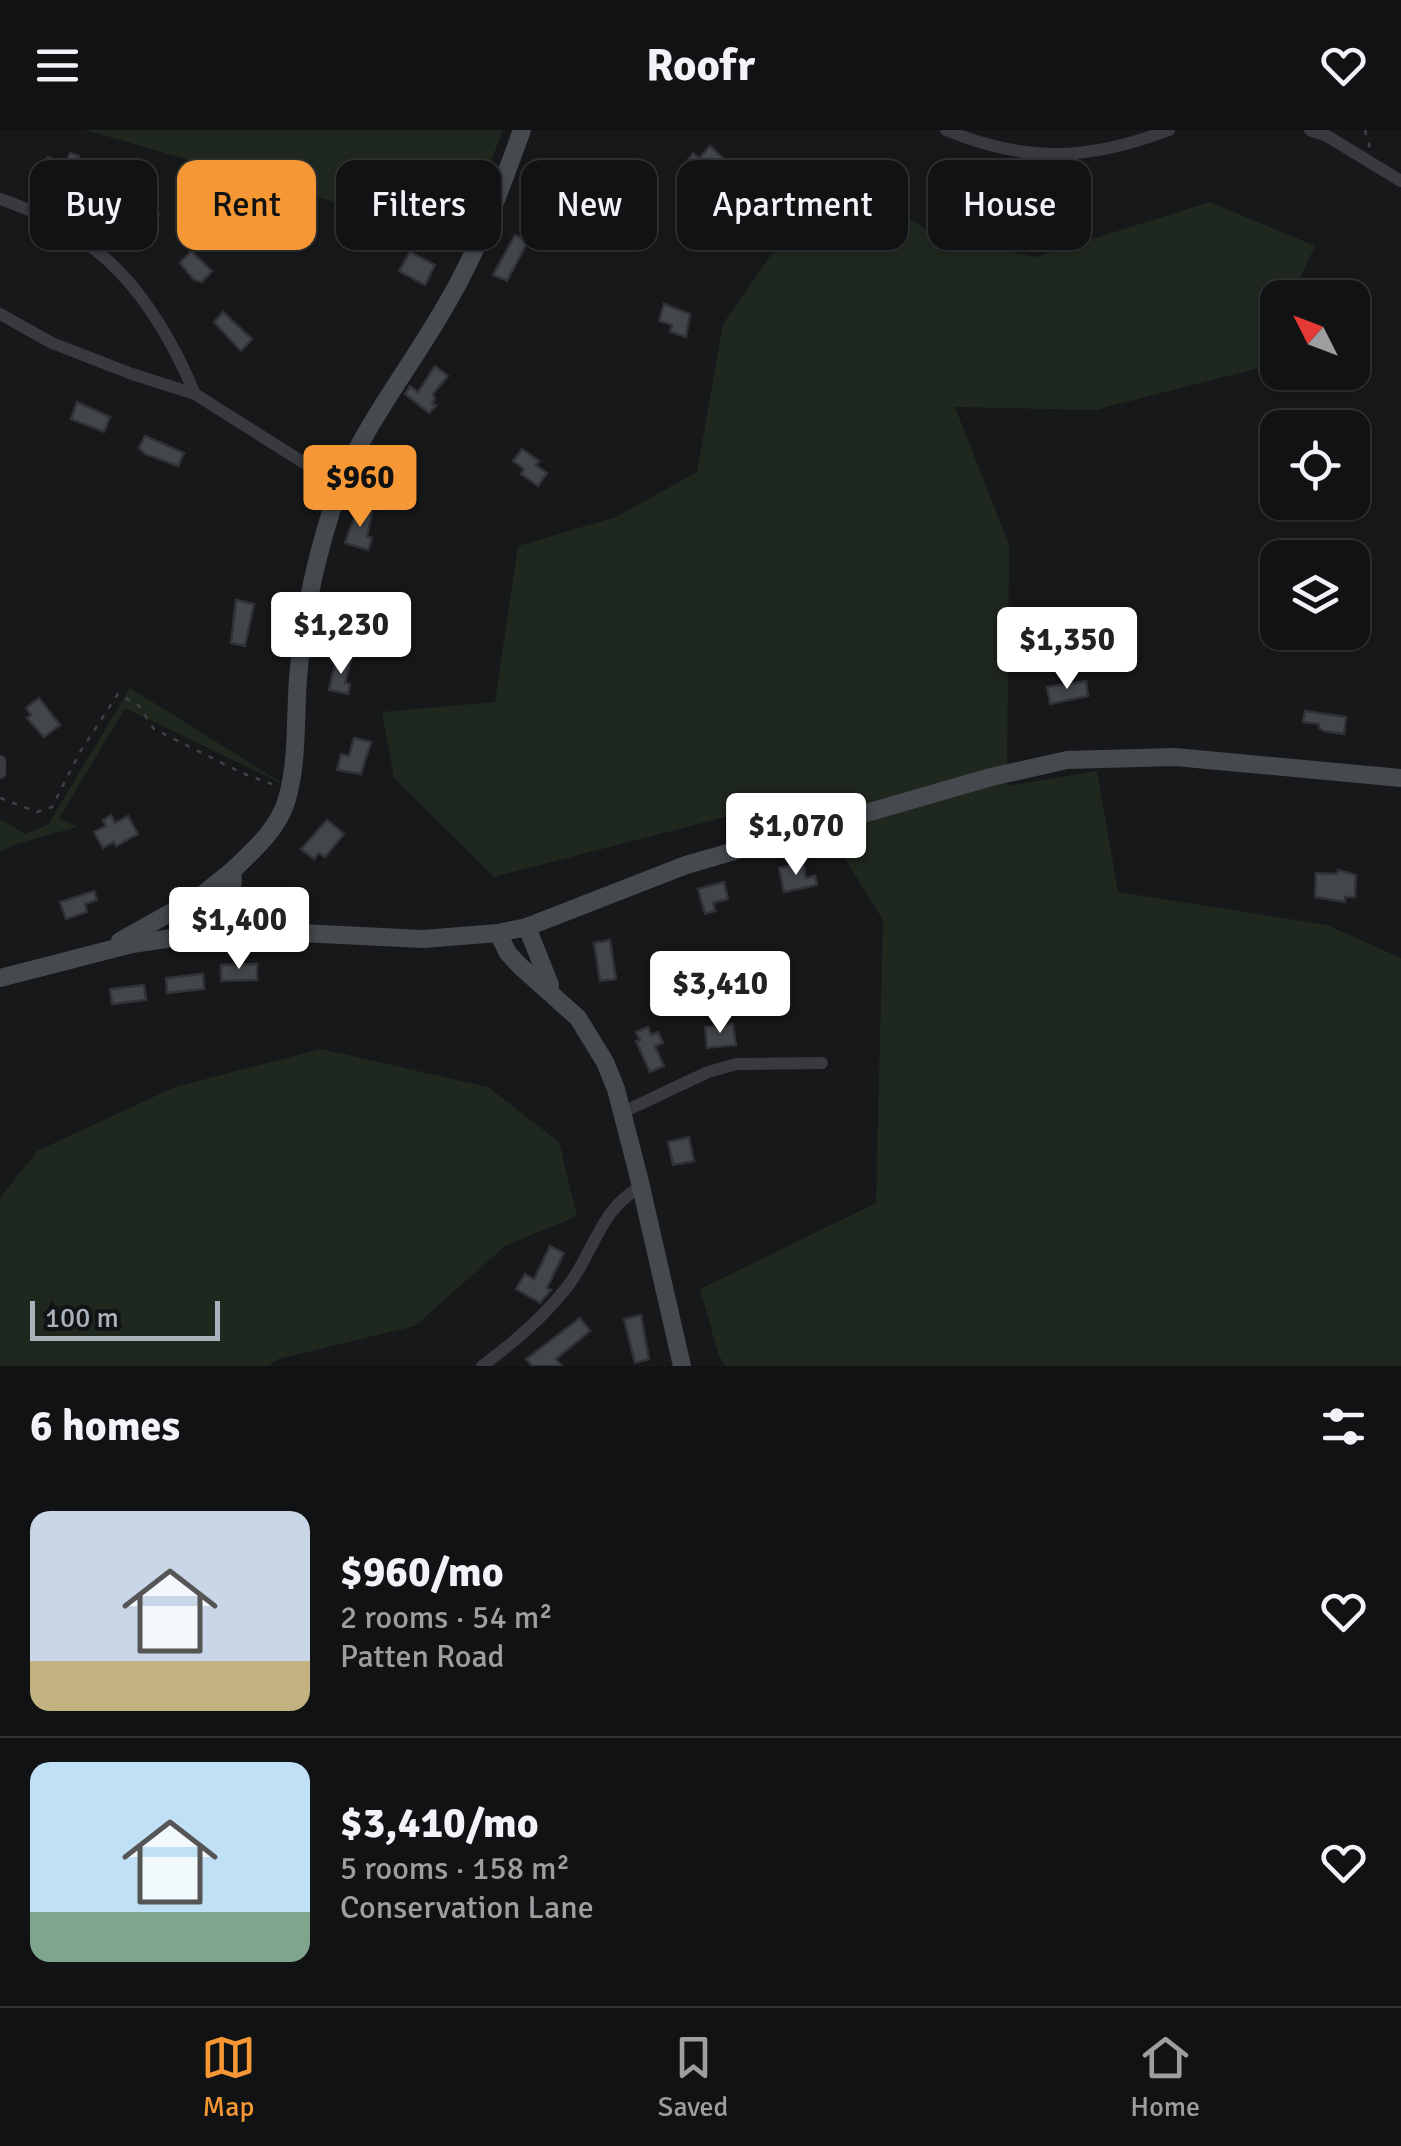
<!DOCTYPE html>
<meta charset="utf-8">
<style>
:root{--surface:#111214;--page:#1e2022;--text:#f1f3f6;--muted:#9c9ea0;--line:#303234;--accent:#f59734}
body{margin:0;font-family:Signika,sans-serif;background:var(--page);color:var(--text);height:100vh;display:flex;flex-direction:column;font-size:38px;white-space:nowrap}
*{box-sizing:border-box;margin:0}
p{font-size:32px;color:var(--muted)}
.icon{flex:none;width:55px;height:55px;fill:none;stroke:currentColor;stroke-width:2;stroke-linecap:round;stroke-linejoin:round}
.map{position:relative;height:1236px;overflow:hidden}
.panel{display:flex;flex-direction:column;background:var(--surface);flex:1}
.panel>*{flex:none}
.hud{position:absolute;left:30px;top:30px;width:1342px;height:90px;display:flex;gap:20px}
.needle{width:65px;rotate:312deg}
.buttons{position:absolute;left:1260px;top:150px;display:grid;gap:20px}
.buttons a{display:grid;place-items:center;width:110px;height:110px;border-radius:20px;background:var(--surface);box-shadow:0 2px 8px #0004,0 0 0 2px var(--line);font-size:50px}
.scale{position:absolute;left:30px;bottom:25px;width:190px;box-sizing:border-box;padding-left:10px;border:5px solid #a9b1ba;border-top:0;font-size:28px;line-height:35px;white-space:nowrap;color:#a9b1ba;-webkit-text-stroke:8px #121315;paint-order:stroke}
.price{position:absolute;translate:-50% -85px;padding:0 22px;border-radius:10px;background:#fff;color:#222;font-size:32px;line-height:65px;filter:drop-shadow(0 2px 5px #0008)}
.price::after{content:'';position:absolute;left:50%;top:60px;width:30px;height:22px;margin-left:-15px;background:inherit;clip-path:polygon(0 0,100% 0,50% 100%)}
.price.current{background:var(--accent);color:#111}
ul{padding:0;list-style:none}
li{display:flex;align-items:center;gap:30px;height:250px;padding:0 30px}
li+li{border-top:2px solid var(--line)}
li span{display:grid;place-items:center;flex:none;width:280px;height:200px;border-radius:20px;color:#555}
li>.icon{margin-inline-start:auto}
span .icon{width:120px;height:120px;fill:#fffc;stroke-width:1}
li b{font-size:42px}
h2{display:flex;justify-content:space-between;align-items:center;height:120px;padding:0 30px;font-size:42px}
.pill{padding:0 35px;border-radius:20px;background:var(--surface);box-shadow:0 2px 8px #0004,0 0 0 2px var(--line);font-size:35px;line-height:90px}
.pill.current{background:var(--accent);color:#111}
header{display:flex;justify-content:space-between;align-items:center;height:130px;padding:0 30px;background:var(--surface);font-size:45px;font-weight:700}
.dock{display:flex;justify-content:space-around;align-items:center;height:140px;border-top:2px solid var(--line);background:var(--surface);font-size:28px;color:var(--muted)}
.dock a{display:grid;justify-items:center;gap:5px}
.dock .current{color:var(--accent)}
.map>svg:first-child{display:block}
.green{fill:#1f281f}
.building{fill:#43464a;stroke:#313236;stroke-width:2.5}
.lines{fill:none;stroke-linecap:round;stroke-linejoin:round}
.path{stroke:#3e4146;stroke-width:2.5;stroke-dasharray:5 8;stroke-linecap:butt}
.street{stroke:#383a3f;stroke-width:12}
.secondary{stroke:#464a4f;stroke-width:18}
</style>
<header><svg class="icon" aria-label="menu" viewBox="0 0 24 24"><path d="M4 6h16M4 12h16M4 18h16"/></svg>Roofr<svg class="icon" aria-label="heart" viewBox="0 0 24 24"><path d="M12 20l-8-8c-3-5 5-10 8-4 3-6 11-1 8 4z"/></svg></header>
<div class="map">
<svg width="1401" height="1236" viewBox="0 0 1401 1236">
<rect width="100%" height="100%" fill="#17181a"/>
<!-- green -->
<g class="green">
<path d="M86,0h417l-42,109z"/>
<path d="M831,38l103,66 101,23 175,-55 105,44 -24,51 -13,1 -1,29 -18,41 -164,42 -140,-3 54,138 -2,241 90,-15 21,121 209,33 74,33v408h-676l-7,-13 -18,-64 176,-86 7,-283 -77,-124 -312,81 -100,-99 -12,-66 113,-10 23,-156 98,-29 81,-45 26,-148z"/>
<path d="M130,558l157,98 -162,-78 -66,110 18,9 -64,18 -13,7v-33l25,15 23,-9z"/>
<path d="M321,919l167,38 71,55 18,74 -72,30 -90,80 -137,33 -9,7h-269v-168l37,-47 138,-64z"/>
</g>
<!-- building -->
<g class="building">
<path d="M710,16l13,12 -18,21 -5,-4 -11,12 -12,-11 16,-23 6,5z"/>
<path d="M70,23l9,3 -5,11 5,3 -6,16 -31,-15 6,-14 17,7z"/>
<path d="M131,74l13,12 7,-8 8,7 -6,7 5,4 -12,14 -18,-13 2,-3 -10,-9z"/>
<path d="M515,105l13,6 -21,40 -14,-6z"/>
<path d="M191,121l21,20 -10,11 -8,-2 -14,-17z"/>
<path d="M410,122l25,13 -10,20 -26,-14z"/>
<path d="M664,174l26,10 -4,23 -16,-5 2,-7 -13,-4z"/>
<path d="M223,182l29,27 -11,12 -27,-29z"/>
<path d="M435,236l13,10 -15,18 2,5 -3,4 4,3 -7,7 -24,-19 5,-8 8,6z"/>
<path d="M77,272l33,15 -6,15 -33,-13z"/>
<path d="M145,306l39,17 -6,13 -33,-12 -6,-6z"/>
<path d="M522,319l17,12 -3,4 11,8 -9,13 -17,-12 3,-5 -11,-8z"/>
<path d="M358,377l14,5 -5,25 5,1 -4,12 -23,-7z"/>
<path d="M236,470l18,4 -9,42 -14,-3z"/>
<path d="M341,528l10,2 -6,23 5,1 -2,10 -19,-4 6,-27 5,1z"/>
<path d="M1086,551l2,15 -38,8 -3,-17z"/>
<path d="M39,568l21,27 -16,12 -17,-19 4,-3 -5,-7z"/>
<path d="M1305,581l41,6 -2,17 -20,-3 -5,-3v-4l-16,-2z"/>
<path d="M354,608l17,4 -10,32 -24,-4 4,-16 8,2z"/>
<path d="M111,685l4,8 13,-7 10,18 -22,12 -2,-4 -11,6 -9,-16 12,-6 -3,-6z"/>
<path d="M327,690l17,14 -19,23 -6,-4 -5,6 -13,-10z"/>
<path d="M803,733l3,15 9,-2 2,9 -33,7 -5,-24z"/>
<path d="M1338,740l18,5 -1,22h-10v5l-30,-5 1,-24 21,1z"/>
<path d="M724,752l4,17 -15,4 2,8 -10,3 -7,-25z"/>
<path d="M94,761l3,9 -12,4 2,8 -21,7 -6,-17z"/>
<path d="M610,810l6,39 -16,2 -6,-38z"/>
<path d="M257,834v16l-36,1v-16z"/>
<path d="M203,844l1,15 -37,4 -1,-15z"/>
<path d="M144,855l2,15 -34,4 -2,-15z"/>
<path d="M733,894l3,21 -29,3 -2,-21z"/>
<path d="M648,897l3,8 7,-3 5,11 -8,3 9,20 -14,6 -14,-31 4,-1 -4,-8z"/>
<path d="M689,1007l5,24 -21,4 -5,-23z"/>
<path d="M550,1116l14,7 -17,35 4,2 -11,13 -24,-14 9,-15 9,5z"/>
<path d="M641,1185l8,44 -14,4 -11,-44z"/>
<path d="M580,1188l10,13 -34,28 6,7h-30l-6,-7z"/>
</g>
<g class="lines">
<!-- path -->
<g class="path">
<path d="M1365,0l5,18"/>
<path d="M0,668l37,14 15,-5 28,-55 38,-58 20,11 16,24 88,44 30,11"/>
</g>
<!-- street -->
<g class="street">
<path d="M946,0c80,33 142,31 223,0"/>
<path d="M1310,0l17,6 74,45"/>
<path d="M0,69c103,35 154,98 195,195"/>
<path d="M0,184l52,29 80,31 63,20 144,91"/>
<path d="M0,631v12"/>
<path d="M621,983l87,-41 29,-8 85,-1"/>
<path d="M482,1236c33,-24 61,-48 86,-80 25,-33 34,-80 73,-99"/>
</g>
<!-- secondary -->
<g class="secondary">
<path d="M527,797l23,58"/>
<path d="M256,803l-24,-33 1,-30c21,-20 46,-42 54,-71 11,-39 8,-81 11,-121 4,-54 16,-111 32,-163 22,-76 74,-137 113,-205 34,-56 57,-119 79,-180"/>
<path d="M498,803l10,20 12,13 58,52 27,44 11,27 23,89 43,188"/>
<path d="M120,811l82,-46 31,-25"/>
<path d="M0,848l132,-34 54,-8 95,-4 142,7 75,-6 29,-6 159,-62 305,-88 76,-17 108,-3 226,21"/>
</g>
</g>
</svg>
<div class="buttons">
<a><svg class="needle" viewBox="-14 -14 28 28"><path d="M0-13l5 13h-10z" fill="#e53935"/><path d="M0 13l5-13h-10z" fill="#9c9ea0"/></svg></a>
<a><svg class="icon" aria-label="locate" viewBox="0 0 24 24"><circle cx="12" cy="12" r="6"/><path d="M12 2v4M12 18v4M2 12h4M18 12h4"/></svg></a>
<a><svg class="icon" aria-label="layers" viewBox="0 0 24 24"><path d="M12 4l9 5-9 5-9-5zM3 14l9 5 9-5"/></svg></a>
</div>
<div class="scale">100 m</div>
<b class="price current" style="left:360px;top:400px">$960</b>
<b class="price" style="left:341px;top:547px">$1,230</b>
<b class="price" style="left:1067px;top:562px">$1,350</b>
<b class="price" style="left:796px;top:748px">$1,070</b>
<b class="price" style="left:239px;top:842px">$1,400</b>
<b class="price" style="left:720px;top:906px">$3,410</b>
<div class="hud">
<a class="pill">Buy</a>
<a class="pill current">Rent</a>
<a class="pill">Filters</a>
<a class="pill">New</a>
<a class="pill">Apartment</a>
<a class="pill">House</a>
</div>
</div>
<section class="panel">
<h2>6 homes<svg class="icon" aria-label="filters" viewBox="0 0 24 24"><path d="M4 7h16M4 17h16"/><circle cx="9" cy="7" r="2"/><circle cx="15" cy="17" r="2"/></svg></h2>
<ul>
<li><span style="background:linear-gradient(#c9d6e8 75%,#c2b280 0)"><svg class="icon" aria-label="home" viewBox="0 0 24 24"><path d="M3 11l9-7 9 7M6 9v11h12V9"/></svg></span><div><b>$960/mo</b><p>2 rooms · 54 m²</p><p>Patten Road</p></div><svg class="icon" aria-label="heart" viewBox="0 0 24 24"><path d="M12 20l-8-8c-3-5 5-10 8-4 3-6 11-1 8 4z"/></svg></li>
<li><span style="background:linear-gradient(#bfe0f5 75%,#7fa58c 0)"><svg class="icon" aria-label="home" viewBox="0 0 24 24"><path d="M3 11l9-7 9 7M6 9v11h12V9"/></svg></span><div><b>$3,410/mo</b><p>5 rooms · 158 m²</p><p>Conservation Lane</p></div><svg class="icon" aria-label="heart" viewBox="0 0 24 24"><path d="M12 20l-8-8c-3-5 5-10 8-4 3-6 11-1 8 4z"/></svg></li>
</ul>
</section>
<nav class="dock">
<a class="current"><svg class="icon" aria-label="map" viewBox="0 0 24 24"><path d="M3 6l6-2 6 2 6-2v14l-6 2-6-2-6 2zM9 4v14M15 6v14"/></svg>Map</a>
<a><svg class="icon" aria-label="saved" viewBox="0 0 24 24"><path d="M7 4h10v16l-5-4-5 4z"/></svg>Saved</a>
<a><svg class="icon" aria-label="home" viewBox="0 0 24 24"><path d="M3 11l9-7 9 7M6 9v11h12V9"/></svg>Home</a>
</nav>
